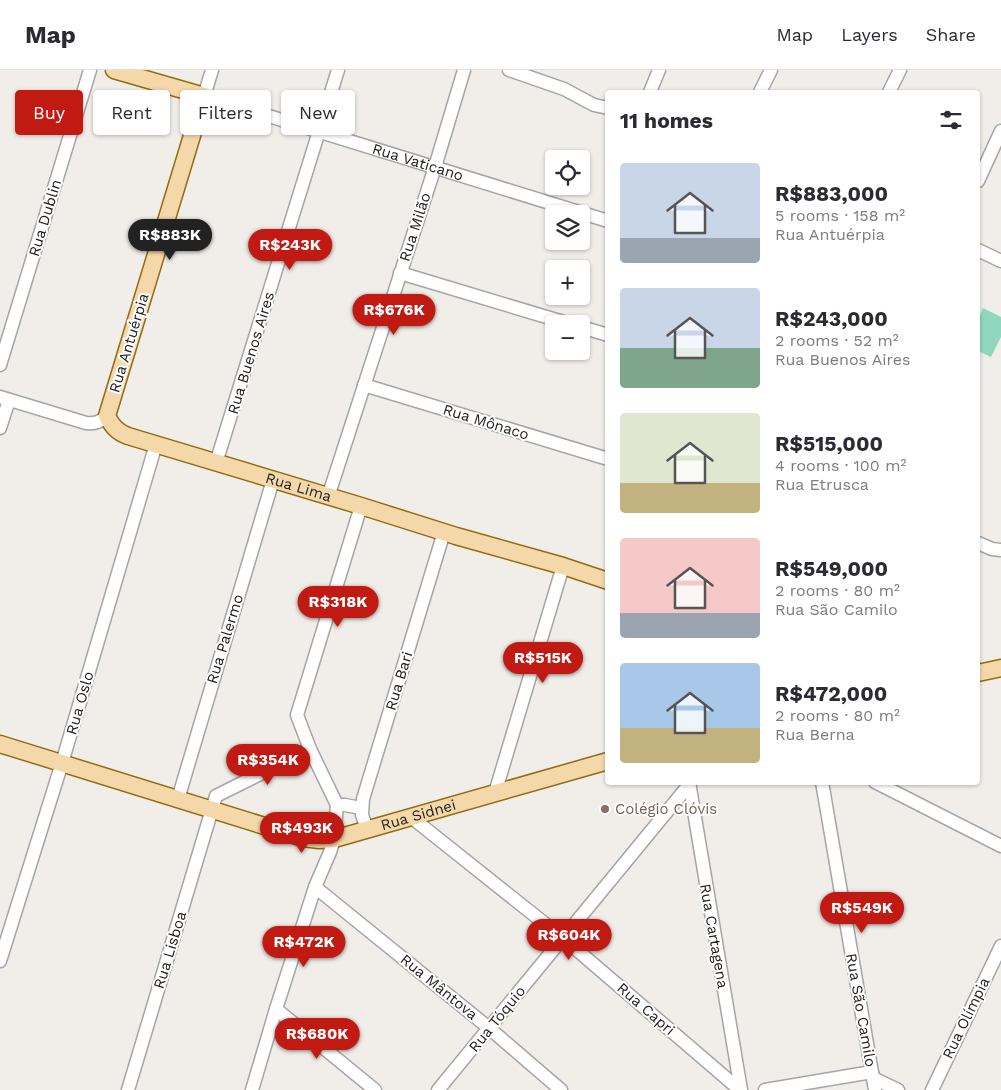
<!DOCTYPE html>
<meta charset="utf-8">
<style>
:root{--surface:#fff;--page:#f2f2f3;--text:#2b2b33;--muted:#7c7c81;--line:#e1e1e2;--accent:#c01a12}
body{margin:0;font-family:"Work Sans",sans-serif;background:var(--page);color:var(--text);height:100vh;display:flex;flex-direction:column;font-size:19px;white-space:nowrap}
*{box-sizing:border-box;margin:0}
p{font-size:16px;color:var(--muted)}
.icon{flex:none;width:28px;height:28px;fill:none;stroke:currentColor;stroke-width:2;stroke-linecap:round;stroke-linejoin:round}
.map{position:relative;flex:1;overflow:hidden}
.panel{position:absolute;left:605px;top:20px;width:375px;height:695px;display:flex;flex-direction:column;background:var(--surface);border-radius:5px;box-shadow:0 1px 4px #0004}
.panel>*{flex:none}
.banner{position:absolute;left:15px;top:20px;width:475px;height:45px;display:flex;gap:10px}
.buttons{position:absolute;left:545px;top:80px;display:grid;gap:10px}
.buttons a{display:grid;place-items:center;width:45px;height:45px;border-radius:5px;background:var(--surface);box-shadow:0 1px 4px #0004;font-size:25px}
.price{position:absolute;translate:-50% -42px;padding:0 11px;border-radius:18px;background:var(--accent);color:#fff;font-size:16px;line-height:32px;filter:drop-shadow(0 1px 2px #0008)}
.price::after{content:'';position:absolute;left:50%;top:30px;width:15px;height:11px;margin-left:-8px;background:inherit;clip-path:polygon(0 0,100% 0,50% 100%)}
.price.active{background:#222;color:#fff}
ul{padding:0;list-style:none}
li{display:flex;align-items:center;gap:15px;height:125px;padding:0 15px}
li span{display:grid;place-items:center;flex:none;width:140px;height:100px;border-radius:5px;color:#555}
li>.icon{margin-inline-start:auto}
span .icon{width:60px;height:60px;fill:#fffc;stroke-width:1}
li b{font-size:21px}
h2{display:flex;justify-content:space-between;align-items:center;height:60px;padding:0 15px;font-size:21px}
.chip{padding:0 18px;border-radius:5px;background:var(--surface);box-shadow:0 1px 4px #0004;font-size:18px;line-height:45px}
.chip.active{background:var(--accent);color:#fff}
header{display:flex;align-items:center;gap:30px;box-sizing:border-box;height:70px;padding:0 25px;background:var(--surface);border-bottom:1px solid var(--line)}
header strong{font-size:24px}
nav{display:flex;gap:28px;margin-inline-start:auto;font-size:18px}
.map>svg:first-child{display:block}
.pitch{fill:#8fd8bf}
.lines{fill:none;stroke-linecap:round;stroke-linejoin:round}
.minor-casing{stroke:#a5a5a5;stroke-width:15}
.major-casing{stroke:#916b0e;stroke-width:19}
.minor{stroke:#fff;stroke-width:12}
.major{stroke:#f4d8aa;stroke-width:16}
.education-dot{fill:#8d6e63;stroke:#fff;stroke-width:2}
.labels{text-anchor:middle;dominant-baseline:central;stroke-width:4;stroke-linejoin:round;paint-order:stroke}
.street-label{font-size:15px;fill:#212121;stroke:#fff}
.education-label{font-size:15px;fill:#785e54;stroke:#fff;text-anchor:start}
</style>
<header>
<strong>Map</strong>
<nav><a>Map</a><a>Layers</a><a>Share</a></nav>
</header>
<div class="map">
<svg width="1001" height="1020" viewBox="0 0 1001 1020">
<rect width="100%" height="100%" fill="#f1eee9"/>
<!-- pitch -->
<path class="pitch" d="M983,238l18,9v20l-10,20 -13,-6v-31z"/>
<g class="lines">
<defs>
<g id="minor">
<path id="s1" d="M212,0l-8,26 404,125"/>
<path d="M509,0l55,19 30,16 14,3"/>
<path d="M650,22l9,-22"/>
<path d="M760,22l11,-22"/>
<path d="M889,22l11,-22"/>
<path d="M978,111l23,-50"/>
<path d="M978,180l23,11"/>
<path d="M400,203l170,51"/>
<path d="M581,257l27,8"/>
<path d="M0,295l90,-295"/>
<path d="M364,315l244,74"/>
<path d="M0,327l86,26c9,1 14,-1 21,-7"/>
<path d="M0,358l9,-28"/>
<path d="M216,393l122,-393"/>
<path d="M328,427l107,-330 29,-97"/>
<path d="M978,473l14,6 9,1"/>
<path d="M689,712l52,308"/>
<path d="M822,712l53,308"/>
<path d="M875,712l126,64"/>
<path d="M495,723l68,-227"/>
<path d="M178,729l95,-319"/>
<path d="M337,735h8l16,3"/>
<path d="M411,747l152,121 177,152"/>
<path d="M367,759l-5,-14 1,-16 81,-267"/>
<path d="M315,817l174,141 72,62"/>
<path d="M0,891l62,-198 94,-319"/>
<path d="M276,939l99,81"/>
<path d="M873,1008l25,12"/>
<path d="M128,1020l88,-294 94,-47"/>
<path d="M252,1020l24,-81 39,-122 15,-35 4,-13 3,-34 -27,-56 -13,-34 64,-209"/>
<path d="M438,1020l250,-304"/>
<path d="M765,1020l107,-18"/>
<path d="M932,1020l69,-144"/>
</g>
<g id="major">
<path id="s2" d="M114,0l90,26 -97,320c5,10 10,16 21,20l233,70 95,30 107,30 45,15"/>
<path d="M978,603l23,-5"/>
<path id="s3" d="M0,674l303,94 16,2 15,-1 274,-78"/>
</g>
</defs>
<!-- minor casing -->
<use href="#minor" class="minor-casing"/>
<!-- major casing -->
<use href="#major" class="major-casing"/>
<!-- minor -->
<use href="#minor" class="minor"/>
<!-- major -->
<use href="#major" class="major"/>
</g>
<!-- markers -->
<circle class="education-dot" cx="605" cy="739" r="5"/>
<g class="labels">
<!-- street labels -->
<g class="street-label">
<text stroke="none"><textPath href="#s1" startOffset="251">Rua Vaticano</textPath></text>
<text transform="translate(45 148) rotate(-73)">Rua Dublin</text>
<text transform="translate(415 157) rotate(-72)">Rua Milão</text>
<text transform="translate(129 273) rotate(-73)">Rua Antuérpia</text>
<text transform="translate(251 283) rotate(-73)">Rua Buenos Aires</text>
<text transform="translate(486 352) rotate(17)">Rua Mônaco</text>
<text stroke="none"><textPath href="#s2" startOffset="636">Rua Lima</textPath></text>
<text transform="translate(225 569) rotate(-73)">Rua Palermo</text>
<text transform="translate(399 611) rotate(-73)">Rua Bari</text>
<text transform="translate(80 633) rotate(-74)">Rua Oslo</text>
<text stroke="none"><textPath href="#s3" startOffset="436">Rua Sidnei</textPath></text>
<text transform="translate(714 866) rotate(80)">Rua Cartagena</text>
<text transform="translate(170 880) rotate(-73)">Rua Lisboa</text>
<text transform="translate(439 917) rotate(39)">Rua Mântova</text>
<text transform="translate(646 939) rotate(41)">Rua Capri</text>
<text transform="translate(861 940) rotate(80)">Rua São Camilo</text>
<text transform="translate(966 948) rotate(-64)">Rua Olímpia</text>
<text transform="translate(497 949) rotate(-51)">Rua Tóquio</text>
</g>
<!-- education labels -->
<g class="education-label">
<text x="615" y="739">Colégio Clóvis</text>
</g>
</g>
</svg>
<div class="buttons">
<a><svg class="icon" aria-label="locate" viewBox="0 0 24 24"><circle cx="12" cy="12" r="6"/><path d="M12 2v4M12 18v4M2 12h4M18 12h4"/></svg></a>
<a><svg class="icon" aria-label="layers" viewBox="0 0 24 24"><path d="M12 4l9 5-9 5-9-5zM3 14l9 5 9-5"/></svg></a>
<a>+</a>
<a>−</a>
</div>
<b class="price active" style="left:170px;top:191px">R$883K</b>
<b class="price" style="left:290px;top:201px">R$243K</b>
<b class="price" style="left:394px;top:266px">R$676K</b>
<b class="price" style="left:338px;top:558px">R$318K</b>
<b class="price" style="left:543px;top:614px">R$515K</b>
<b class="price" style="left:268px;top:716px">R$354K</b>
<b class="price" style="left:302px;top:784px">R$493K</b>
<b class="price" style="left:862px;top:864px">R$549K</b>
<b class="price" style="left:569px;top:891px">R$604K</b>
<b class="price" style="left:304px;top:898px">R$472K</b>
<b class="price" style="left:317px;top:990px">R$680K</b>
<div class="banner">
<a class="chip active">Buy</a>
<a class="chip">Rent</a>
<a class="chip">Filters</a>
<a class="chip">New</a>
</div>
<section class="panel">
<h2>11 homes<svg class="icon" aria-label="filters" viewBox="0 0 24 24"><path d="M4 7h16M4 17h16"/><circle cx="9" cy="7" r="2"/><circle cx="15" cy="17" r="2"/></svg></h2>
<ul>
<li><span style="background:linear-gradient(#c9d6e8 75%,#9aa5b1 0)"><svg class="icon" aria-label="home" viewBox="0 0 24 24"><path d="M3 11l9-7 9 7M6 9v11h12V9"/></svg></span><div><b>R$883,000</b><p>5 rooms · 158 m²</p><p>Rua Antuérpia</p></div></li>
<li><span style="background:linear-gradient(#c9d6e8 60%,#7fa58c 0)"><svg class="icon" aria-label="home" viewBox="0 0 24 24"><path d="M3 11l9-7 9 7M6 9v11h12V9"/></svg></span><div><b>R$243,000</b><p>2 rooms · 52 m²</p><p>Rua Buenos Aires</p></div></li>
<li><span style="background:linear-gradient(#dfe7d0 70%,#c2b280 0)"><svg class="icon" aria-label="home" viewBox="0 0 24 24"><path d="M3 11l9-7 9 7M6 9v11h12V9"/></svg></span><div><b>R$515,000</b><p>4 rooms · 100 m²</p><p>Rua Etrusca</p></div></li>
<li><span style="background:linear-gradient(#f6c9c9 75%,#9aa5b1 0)"><svg class="icon" aria-label="home" viewBox="0 0 24 24"><path d="M3 11l9-7 9 7M6 9v11h12V9"/></svg></span><div><b>R$549,000</b><p>2 rooms · 80 m²</p><p>Rua São Camilo</p></div></li>
<li><span style="background:linear-gradient(#a9c7e8 65%,#c2b280 0)"><svg class="icon" aria-label="home" viewBox="0 0 24 24"><path d="M3 11l9-7 9 7M6 9v11h12V9"/></svg></span><div><b>R$472,000</b><p>2 rooms · 80 m²</p><p>Rua Berna</p></div></li>
</ul>
</section>
</div>
